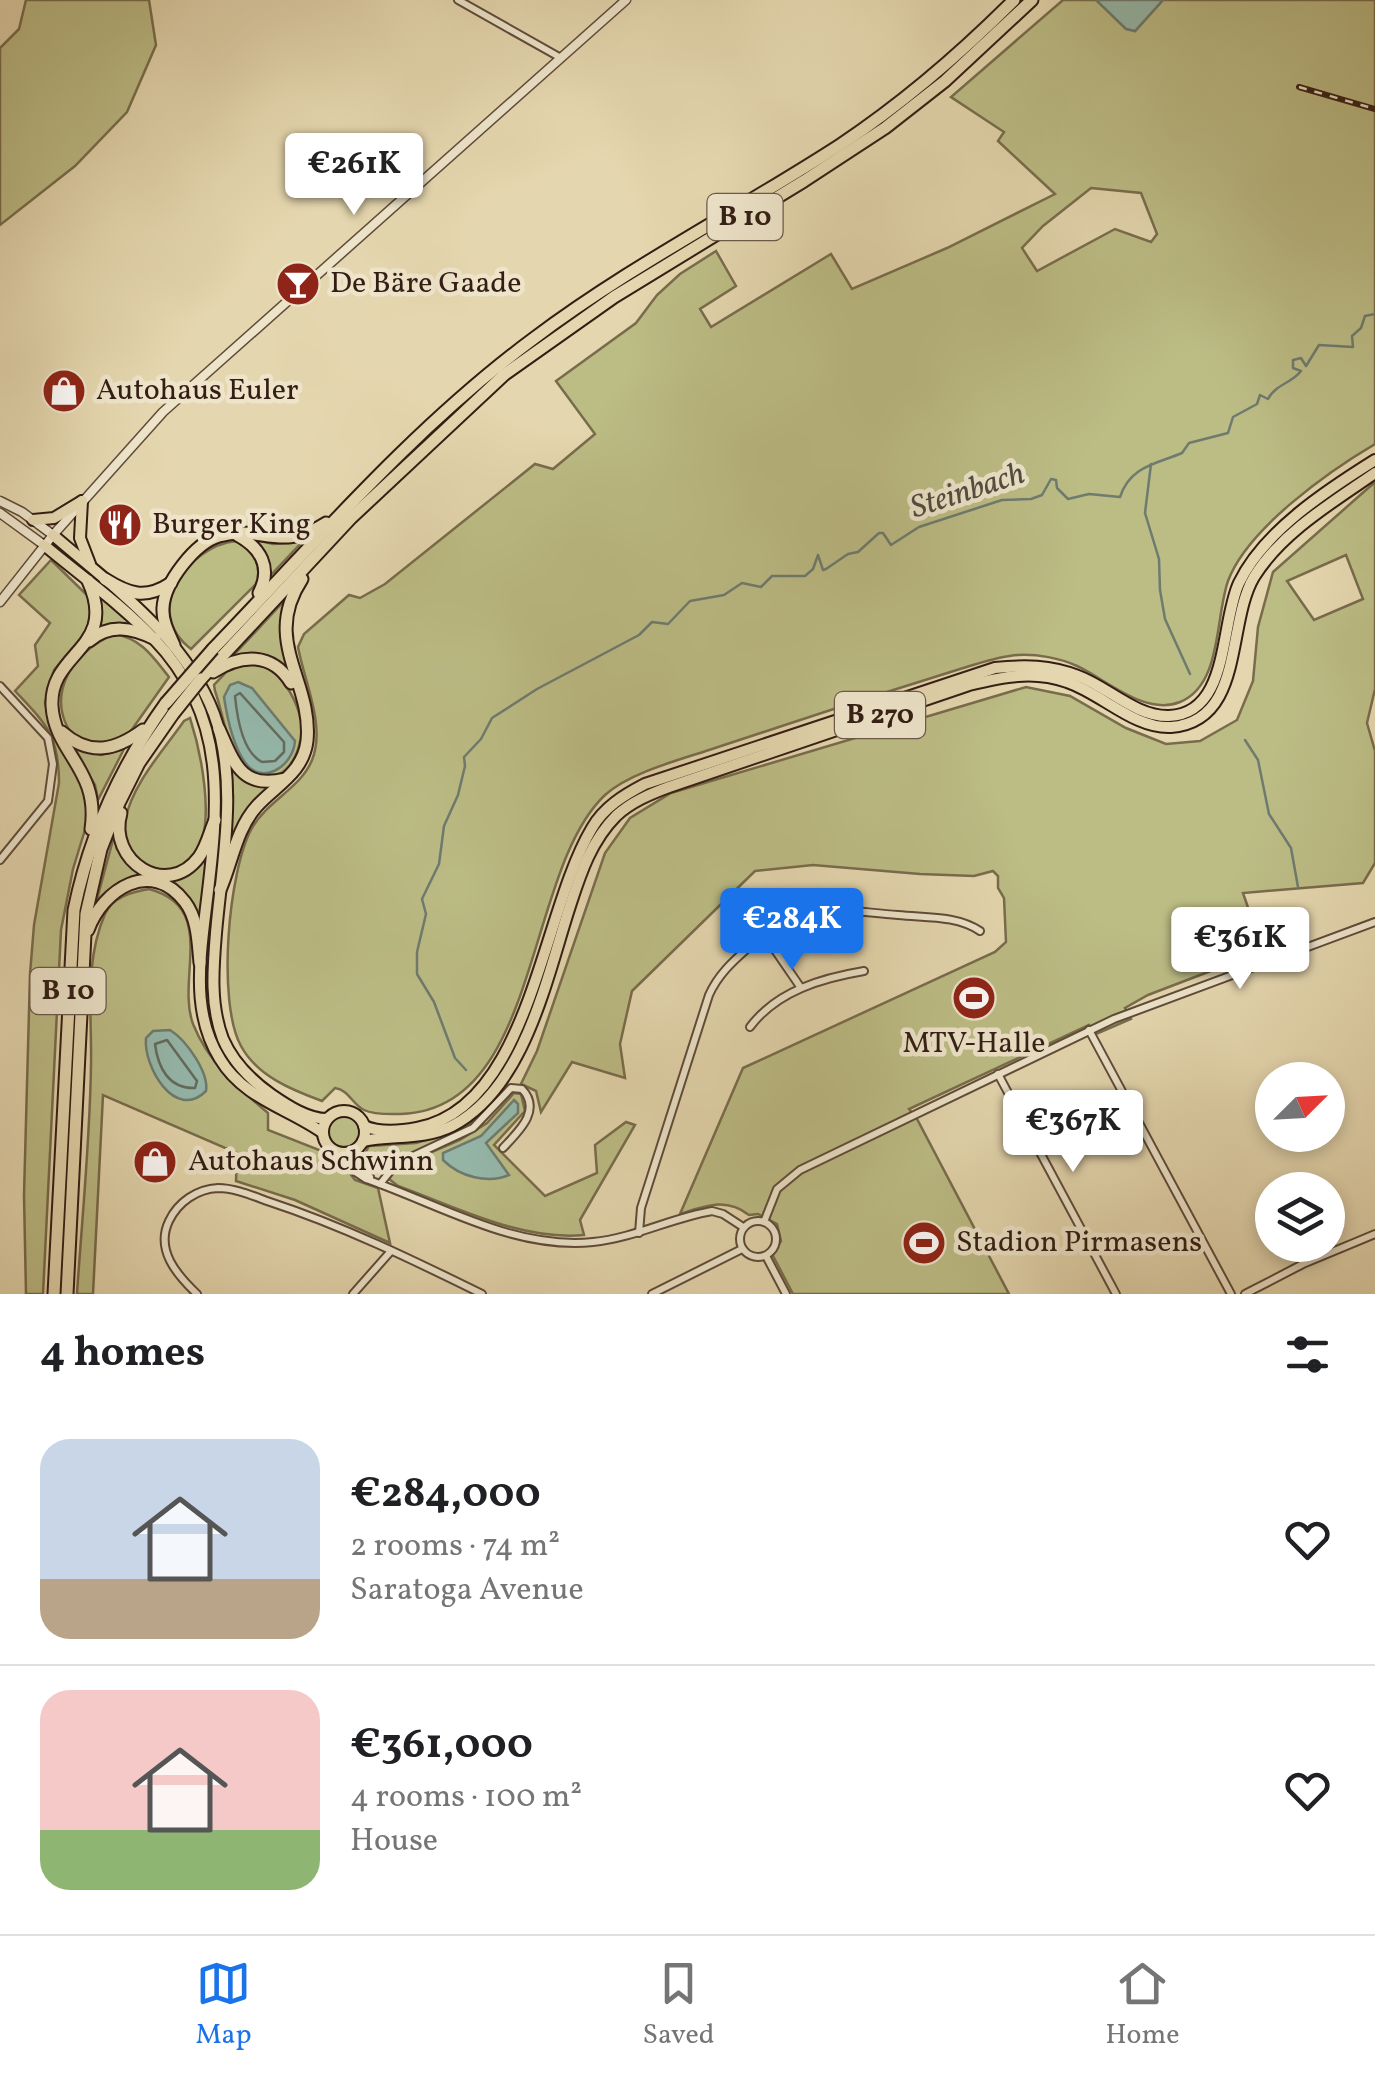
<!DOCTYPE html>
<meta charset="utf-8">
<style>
:root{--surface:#fff;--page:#f2f2f2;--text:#202124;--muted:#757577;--line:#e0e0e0;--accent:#1a73e8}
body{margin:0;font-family:Vollkorn,serif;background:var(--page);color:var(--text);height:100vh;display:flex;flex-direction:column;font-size:38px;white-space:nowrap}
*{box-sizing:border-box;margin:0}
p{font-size:32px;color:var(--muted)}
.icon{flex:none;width:55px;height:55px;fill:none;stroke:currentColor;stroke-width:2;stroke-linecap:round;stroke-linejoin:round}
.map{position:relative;height:1294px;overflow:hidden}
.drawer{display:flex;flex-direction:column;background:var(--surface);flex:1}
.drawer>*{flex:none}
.needle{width:65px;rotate:66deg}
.buttons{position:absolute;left:1255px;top:1062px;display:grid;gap:20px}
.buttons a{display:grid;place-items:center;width:90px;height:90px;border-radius:50%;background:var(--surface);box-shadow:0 5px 15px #0003;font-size:50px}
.price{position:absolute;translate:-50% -85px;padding:0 22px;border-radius:10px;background:#fff;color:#222;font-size:32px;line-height:65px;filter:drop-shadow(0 2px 5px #0008)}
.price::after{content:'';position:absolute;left:50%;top:60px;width:30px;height:22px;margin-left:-15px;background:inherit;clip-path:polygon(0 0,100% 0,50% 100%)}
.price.active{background:var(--accent);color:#fff}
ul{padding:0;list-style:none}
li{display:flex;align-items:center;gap:30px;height:250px;padding:0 40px}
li+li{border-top:2px solid var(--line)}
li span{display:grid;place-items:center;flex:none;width:280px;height:200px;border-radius:30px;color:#555}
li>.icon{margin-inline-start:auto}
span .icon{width:120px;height:120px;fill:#fffc;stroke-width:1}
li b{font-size:42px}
h2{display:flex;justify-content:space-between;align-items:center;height:120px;padding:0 40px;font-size:42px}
.tab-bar{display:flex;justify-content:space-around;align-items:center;height:140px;border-top:2px solid var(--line);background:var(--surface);font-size:28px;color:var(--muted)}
.tab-bar a{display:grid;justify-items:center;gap:5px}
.tab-bar .active{color:var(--accent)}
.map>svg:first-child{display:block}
.green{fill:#bcbc85;stroke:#786c4c;stroke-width:2.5;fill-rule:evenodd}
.water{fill:#95b9ac;stroke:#6e7b6f;stroke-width:2.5}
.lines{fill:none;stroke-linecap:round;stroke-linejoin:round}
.shore{stroke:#646b60;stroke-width:2.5}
.stream{stroke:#6e7b6f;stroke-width:2.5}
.minor-casing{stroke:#5f4b3a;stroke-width:10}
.tertiary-casing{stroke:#5f4b3a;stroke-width:11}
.primary-casing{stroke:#331d14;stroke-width:14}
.trunk-casing{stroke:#331d14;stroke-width:15}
.minor{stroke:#ede4ca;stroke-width:6}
.tertiary{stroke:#ede4ca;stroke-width:8}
.primary{stroke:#e4d6ae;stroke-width:10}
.trunk{stroke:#e4d6ae;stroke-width:11}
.rail-casing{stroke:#331d14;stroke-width:6}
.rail{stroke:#ede4ca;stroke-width:2.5;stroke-dasharray:8;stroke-linecap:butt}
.trunk-bridge-casing{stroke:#331d14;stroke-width:15;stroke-linecap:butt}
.trunk-bridge{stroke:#e4d6ae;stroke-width:11}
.labels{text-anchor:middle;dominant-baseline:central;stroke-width:9;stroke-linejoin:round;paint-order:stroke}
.shield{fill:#ede4ca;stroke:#6b594b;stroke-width:2.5}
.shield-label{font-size:28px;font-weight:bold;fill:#331d14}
.poi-label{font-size:30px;fill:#331d14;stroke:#ede4ca;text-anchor:start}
.water-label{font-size:32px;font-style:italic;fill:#504c42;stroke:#ede4ca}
</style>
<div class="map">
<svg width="1375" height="1294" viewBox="0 0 1375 1294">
<rect width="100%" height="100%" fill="#e4d6ae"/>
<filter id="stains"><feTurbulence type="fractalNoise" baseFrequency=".002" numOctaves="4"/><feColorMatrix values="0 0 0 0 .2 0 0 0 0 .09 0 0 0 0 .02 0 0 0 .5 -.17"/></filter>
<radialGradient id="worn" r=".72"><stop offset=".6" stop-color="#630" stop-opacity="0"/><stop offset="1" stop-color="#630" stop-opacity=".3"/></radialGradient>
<!-- green -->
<g class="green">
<path d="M26,0h123l7,45 -29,67 -52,54 -75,59v-177l19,-19z"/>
<path d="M1063,0h33l39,31 28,-31h212v444c-46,27 -128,85 -147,137 -13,37 -6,104 -48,121 -35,14 -73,-22 -103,-36 -17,-8 -40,-12 -59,-11 -20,1 -40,9 -58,14 -36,11 -72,23 -108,34 -46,15 -91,30 -137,45 -32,11 -85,24 -110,47 -81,76 -64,315 -204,319 -11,0 -27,1 -37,-4 -12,-6 -15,-20 -29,-22l-13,13c-30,-11 -65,-25 -81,-55 -24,-43 -13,-175 11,-218 15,-27 49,-40 60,-68 14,-34 -8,-79 -14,-113l6,-13 45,-39 11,3 25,-14 150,-120 18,5 42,-35 -39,-53 80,-58 21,-28 23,-21 36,-23 20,35 -36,23 11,18 120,-73 21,35 95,-41 108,-54 -57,-53 6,-9 -53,-35zM1091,188l50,5 16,41 -6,8 -36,-13 -78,42 -15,-23 21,-22z"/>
<path d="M1375,482v207l-8,34 8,28v112l-12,20 -120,10 20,58 -115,44 -23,13 6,11 -37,16 -5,-10 -180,84 8,10 92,175h-216l-21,-40 9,-13 -4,-17 -19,-10 -9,1c-23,-18 -44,-9 -69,-1l63,-146 252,-116 11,-10 -2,-44 -6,-10v-12l-5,-5 -19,5 -54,-2 -107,-9 -58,6 -123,120 -12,53 5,34 -53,-16 -31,50 -5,-21 -15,-7 16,-33 68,-198 25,-35 41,-25 355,-106 44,9 56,32 40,16 34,-3 37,-21 16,-39 5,-54 15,-55zM1346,555l17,44 -49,21 -27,-39z"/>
<path d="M252,539l21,5 29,-2 -33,35z"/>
<path d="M236,541c19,7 25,22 22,41l-67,67c-50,-38 -3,-103 45,-108z"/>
<path d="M51,560l38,37 4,12 -7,24 -32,37 -9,32 6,26 32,52 5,40 -15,49 -12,61 -18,364h-17l-2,-99 6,-221 4,-49 25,-142c0,-48 -13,-59 -44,-92l23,-25 -3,-21 15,-22 -31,-28z"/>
<path d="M99,596l35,30 -13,-3 -24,6 4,-10z"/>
<path d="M285,600l-5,25 7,46c-16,-19 -32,-21 -55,-14z"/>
<path d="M114,634c27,4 39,23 55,43l-41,58c-61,44 -107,-59 -14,-101z"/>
<path d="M243,663l28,4c14,16 26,32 30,54 5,36 -26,79 -59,43 -15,-16 -19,-51 -27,-73l-1,-6 18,-19z"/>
<path d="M190,718c10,31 27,107 5,136 -26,35 -77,7 -70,-33 7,-37 38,-70 59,-100z"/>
<path d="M72,747l29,8 23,-6 -26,51 -3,-15z"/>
<path d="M231,767l21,17 24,2 -48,66 5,-55z"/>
<path d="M114,836l3,13 18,20 57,1 15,-15 -7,70 -17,-32c-33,-8 -64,-22 -87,10z"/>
<path d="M149,889c69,18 27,89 44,135 15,38 45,64 75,89v17l69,27 18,23 23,8 12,55 -95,-43 -59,-19 1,-28 -134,-58 -10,199h-16c5,-76 13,-153 14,-229 1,-50 -7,-103 14,-151 7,-17 27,-22 44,-25z"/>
<path d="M514,1093l7,1 4,17 -31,34 51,51 52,-23 -2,-28 31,-23 9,3 -55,95 4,15c-63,6 -128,-28 -186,-49l-9,-7 8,-12 63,-27 27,-17z"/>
<path d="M485,1112l-19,16 -91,42 -11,-5 -1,-8 6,-11 47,-3 19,-6z"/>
<circle cx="344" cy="1131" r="16"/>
</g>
<!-- water -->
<g class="water">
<path d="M1096,0h67l-28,31 -9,-2z"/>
<path d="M238,682l14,6 43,53c-2,26 -34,46 -51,20 -12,-18 -17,-44 -20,-64l6,-12z"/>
<path d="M170,1030c16,10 39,42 36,61 -31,31 -63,-25 -60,-53l7,-7z"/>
<path d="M514,1100l4,4v9l-32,30 23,32c-21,9 -49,2 -66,-15v-7l38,-17z"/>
</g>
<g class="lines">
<!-- shore -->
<g class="shore">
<path d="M240,693l44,49v10l-9,9 -13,1c-20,-10 -25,-45 -27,-66z"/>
<path d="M167,1040l30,41 -2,7c-26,1 -37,-20 -40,-44z"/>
</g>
<!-- stream -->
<g class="stream">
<path d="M1151,464l-6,49 14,46 1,31 5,29 25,55"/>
<path d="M1245,740l13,20 11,54 22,34 7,39"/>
<path d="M466,1070l-11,-12 -21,-56 -17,-28v-22l9,-38 -4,-15 17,-35 5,-38 14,-31 7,-29 -1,-9 17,-18 11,-21 45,-29 102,-54 13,-13 16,2 22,-23 34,-6 18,-12 19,4 11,-11h33l8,-7 5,-14 5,15 3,-1 22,-15 10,-2 21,-19h4l8,12 28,-18 83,-27 29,-1 11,-4 9,-16 5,1 1,8 11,11 21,-5 31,3c10,-31 36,-33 62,-44l7,-10 39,-10 5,-16 24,-13 3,-9 8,4c8,-15 24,-16 33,-28l-8,-3v-8l8,-2 5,8 13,-21 34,2 -1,-11 9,-8 4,-12 10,-2"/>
</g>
<defs>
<g id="minor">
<path d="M458,0l103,58"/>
<path d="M0,686l48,52 5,26 -5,37 -48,59"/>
<path d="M764,934l37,54"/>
<path d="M750,1027c27,-36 72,-49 114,-56"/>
<path d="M1089,1030l142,264"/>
<path d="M998,1074l118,220"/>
<path d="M355,1150l5,17 10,10"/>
<path d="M342,1153l12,18 12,8c73,25 147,71 227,63 41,-4 78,-24 119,-31l11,3 20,13"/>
<path d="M380,1184l16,-20 77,-36 38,-40 11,1c20,21 -3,42 -19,59"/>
<circle cx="758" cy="1239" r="18"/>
<path d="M764,1222l13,-33 23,-19 314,-151 261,-97"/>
<path d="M639,1233l2,-25 68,-213c9,-20 23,-33 39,-47 54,-50 82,-38 150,-33 27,3 58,0 82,16"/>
<path d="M766,1256l20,38"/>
<path d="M197,1294c-20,-19 -42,-44 -28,-73 9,-19 28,-32 49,-33 17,0 35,8 52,14 73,24 143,58 212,92"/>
<path d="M353,1294l38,-43"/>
<path d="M652,1294l90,-45"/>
<path d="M1245,1294l58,-30 72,-30"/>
</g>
<g id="tertiary">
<path d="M0,501l22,11 31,23"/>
<path d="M0,513l44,32"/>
<path d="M0,602l53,-67 110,-123 463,-412"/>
</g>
<g id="primary">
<path d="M82,501l-2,37 10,26"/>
<path d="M33,520l21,-2 28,-17"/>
<path d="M53,535c60,52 132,102 161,179 25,68 8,149 2,219 -3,36 -6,72 7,106 10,23 29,42 49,56 16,11 36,24 55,24"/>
<path d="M44,545c37,31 77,59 110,94 83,86 61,187 49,294 -5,43 -7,88 17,126 24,40 68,49 103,74"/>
<circle cx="344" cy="1132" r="21"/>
<path d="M364,1126c16,7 37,5 53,2 113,-21 124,-215 175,-300 12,-21 32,-33 53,-44l350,-116c30,-3 55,-3 83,8 30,11 58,41 91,40 61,-2 51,-93 70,-133 25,-52 88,-93 136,-123"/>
<path d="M363,1141c30,-6 61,-1 89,-15 74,-38 95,-151 119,-223 10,-31 21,-63 45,-87 15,-14 34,-22 53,-29l300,-102c33,-8 64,-15 98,-3 34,11 67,47 104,45 74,-6 55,-103 83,-150 27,-44 79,-75 121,-104"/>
</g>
<g id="trunk">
<path d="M237,535c24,13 35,33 22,58"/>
<path d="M105,579c24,15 40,21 66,4"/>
<path d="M88,581c31,68 -39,70 -36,125 3,48 48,63 39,123"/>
<path d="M89,641c21,-18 43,-13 66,-2"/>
<path d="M174,645c-5,-11 -12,-24 -11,-37 1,-25 32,-65 56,-72 41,-12 61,17 107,-13"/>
<path d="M213,649c103,-107 200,-221 320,-310 97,-73 205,-128 307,-194 63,-42 120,-91 174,-145"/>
<path d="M213,672c28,-18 59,-20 78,11"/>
<path d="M201,679l150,-161 154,-144 109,-77 190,-116 81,-53 60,-47 87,-81"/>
<path d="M219,729c15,33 22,61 66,50"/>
<path d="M62,732c28,25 54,18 81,-2"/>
<path d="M121,813c-14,48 46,87 78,44 8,-11 11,-26 16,-37"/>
<path d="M220,890c12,-27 16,-61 37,-84 19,-21 46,-33 50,-65 6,-60 -46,-100 -5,-162"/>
<path d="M88,930c15,-41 63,-72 97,-28 13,17 13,41 15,61"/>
<path d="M54,1294l20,-384c16,-77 46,-143 92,-207"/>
<path d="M67,1294l19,-380 15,-65 18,-46 20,-40 34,-49"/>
</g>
</defs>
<!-- minor casing -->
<use href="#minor" class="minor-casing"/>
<!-- tertiary casing -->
<use href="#tertiary" class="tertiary-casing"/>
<!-- primary casing -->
<use href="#primary" class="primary-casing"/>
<!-- trunk casing -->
<use href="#trunk" class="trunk-casing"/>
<!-- minor -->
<use href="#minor" class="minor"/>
<!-- tertiary -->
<use href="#tertiary" class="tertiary"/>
<!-- primary -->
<use href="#primary" class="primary"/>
<!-- trunk -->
<use href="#trunk" class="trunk"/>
<defs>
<path id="rail" d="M1299,87l76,22"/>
</defs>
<!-- rail casing -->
<use href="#rail" class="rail-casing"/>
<!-- rail -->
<use href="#rail" class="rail"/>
<defs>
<g id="trunk-bridge">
<path d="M166,703l47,-54"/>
<path d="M173,714l28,-35"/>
</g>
</defs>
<!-- trunk-bridge casing -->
<use href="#trunk-bridge" class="trunk-bridge-casing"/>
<!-- trunk-bridge -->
<use href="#trunk-bridge" class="trunk-bridge"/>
</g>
<!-- icons -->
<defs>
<symbol id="bar-disc" viewBox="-11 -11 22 22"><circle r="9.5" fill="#8f2418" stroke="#ede4ca"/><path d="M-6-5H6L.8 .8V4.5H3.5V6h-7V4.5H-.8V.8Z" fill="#fff"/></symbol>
<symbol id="shop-disc" viewBox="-11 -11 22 22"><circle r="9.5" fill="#8f2418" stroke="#ede4ca"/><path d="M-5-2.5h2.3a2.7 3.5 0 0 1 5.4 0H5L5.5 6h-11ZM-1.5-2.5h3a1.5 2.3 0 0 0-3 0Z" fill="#fff"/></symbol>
<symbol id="restaurant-disc" viewBox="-11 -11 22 22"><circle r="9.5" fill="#8f2418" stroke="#ede4ca"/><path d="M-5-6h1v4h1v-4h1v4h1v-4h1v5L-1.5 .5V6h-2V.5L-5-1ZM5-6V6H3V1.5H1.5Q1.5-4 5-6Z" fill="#fff"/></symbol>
<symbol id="stadium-disc" viewBox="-11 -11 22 22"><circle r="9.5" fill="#8f2418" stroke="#ede4ca"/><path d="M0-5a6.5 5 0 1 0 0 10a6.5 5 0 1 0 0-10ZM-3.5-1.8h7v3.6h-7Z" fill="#fff"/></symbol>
</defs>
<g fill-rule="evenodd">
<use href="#bar-disc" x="273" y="259" width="50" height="50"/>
<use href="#shop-disc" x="39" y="366" width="50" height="50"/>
<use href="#restaurant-disc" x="95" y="500" width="50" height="50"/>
<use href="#stadium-disc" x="949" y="973" width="50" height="50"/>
<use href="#shop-disc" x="130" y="1137" width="50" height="50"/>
<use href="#stadium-disc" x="899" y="1218" width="50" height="50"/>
</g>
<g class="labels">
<!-- shield labels -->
<g class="shield">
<rect x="707.5" y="194" width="75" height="46" rx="8"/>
<rect x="835" y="692" width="90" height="46" rx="8"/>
<rect x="30.5" y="968" width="75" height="46" rx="8"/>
</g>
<g class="shield-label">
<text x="745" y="217">B 10</text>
<text x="880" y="715">B 270</text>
<text x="68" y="991">B 10</text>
</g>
<!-- poi labels -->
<g class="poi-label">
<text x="330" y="284">De Bäre Gaade</text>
<text x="96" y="391">Autohaus Euler</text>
<text x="152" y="525">Burger King</text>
<text x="974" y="1044" text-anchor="middle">MTV-Halle</text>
<text x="188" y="1162">Autohaus Schwinn</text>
<text x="956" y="1243">Stadion Pirmasens</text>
</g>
<!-- water labels -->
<g class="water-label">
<text transform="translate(968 492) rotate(-18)">Steinbach</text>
</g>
</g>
<rect width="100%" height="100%" filter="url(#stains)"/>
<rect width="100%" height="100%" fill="url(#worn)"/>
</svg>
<div class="buttons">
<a><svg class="needle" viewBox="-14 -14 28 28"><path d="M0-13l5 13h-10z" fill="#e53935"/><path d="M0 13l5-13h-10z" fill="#757577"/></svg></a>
<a><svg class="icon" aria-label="layers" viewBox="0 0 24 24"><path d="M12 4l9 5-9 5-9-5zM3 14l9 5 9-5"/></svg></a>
</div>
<b class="price" style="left:354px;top:218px">€261K</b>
<b class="price active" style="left:792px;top:973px">€284K</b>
<b class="price" style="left:1240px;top:992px">€361K</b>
<b class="price" style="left:1073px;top:1175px">€367K</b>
</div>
<section class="drawer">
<h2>4 homes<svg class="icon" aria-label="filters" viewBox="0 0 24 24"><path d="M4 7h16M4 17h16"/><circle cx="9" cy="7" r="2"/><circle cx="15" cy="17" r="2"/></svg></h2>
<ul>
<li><span style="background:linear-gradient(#c9d6e8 70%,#b9a48a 0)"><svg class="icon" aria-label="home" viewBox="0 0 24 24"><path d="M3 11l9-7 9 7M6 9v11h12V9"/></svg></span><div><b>€284,000</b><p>2 rooms · 74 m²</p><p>Saratoga Avenue</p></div><svg class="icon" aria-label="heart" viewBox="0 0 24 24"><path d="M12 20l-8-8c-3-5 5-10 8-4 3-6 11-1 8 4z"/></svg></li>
<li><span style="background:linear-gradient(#f6c9c9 70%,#8fb573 0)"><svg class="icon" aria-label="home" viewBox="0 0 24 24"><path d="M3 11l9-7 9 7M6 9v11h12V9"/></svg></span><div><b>€361,000</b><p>4 rooms · 100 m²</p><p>House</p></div><svg class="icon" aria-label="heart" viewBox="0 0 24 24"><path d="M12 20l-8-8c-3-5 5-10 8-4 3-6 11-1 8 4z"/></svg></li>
</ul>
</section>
<nav class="tab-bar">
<a class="active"><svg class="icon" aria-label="map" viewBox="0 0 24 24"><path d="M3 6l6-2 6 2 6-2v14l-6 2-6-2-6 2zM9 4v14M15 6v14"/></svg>Map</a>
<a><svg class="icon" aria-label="saved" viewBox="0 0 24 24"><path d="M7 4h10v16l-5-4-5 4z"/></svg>Saved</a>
<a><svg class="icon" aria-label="home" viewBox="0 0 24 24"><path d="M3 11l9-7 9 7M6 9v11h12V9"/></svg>Home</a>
</nav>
